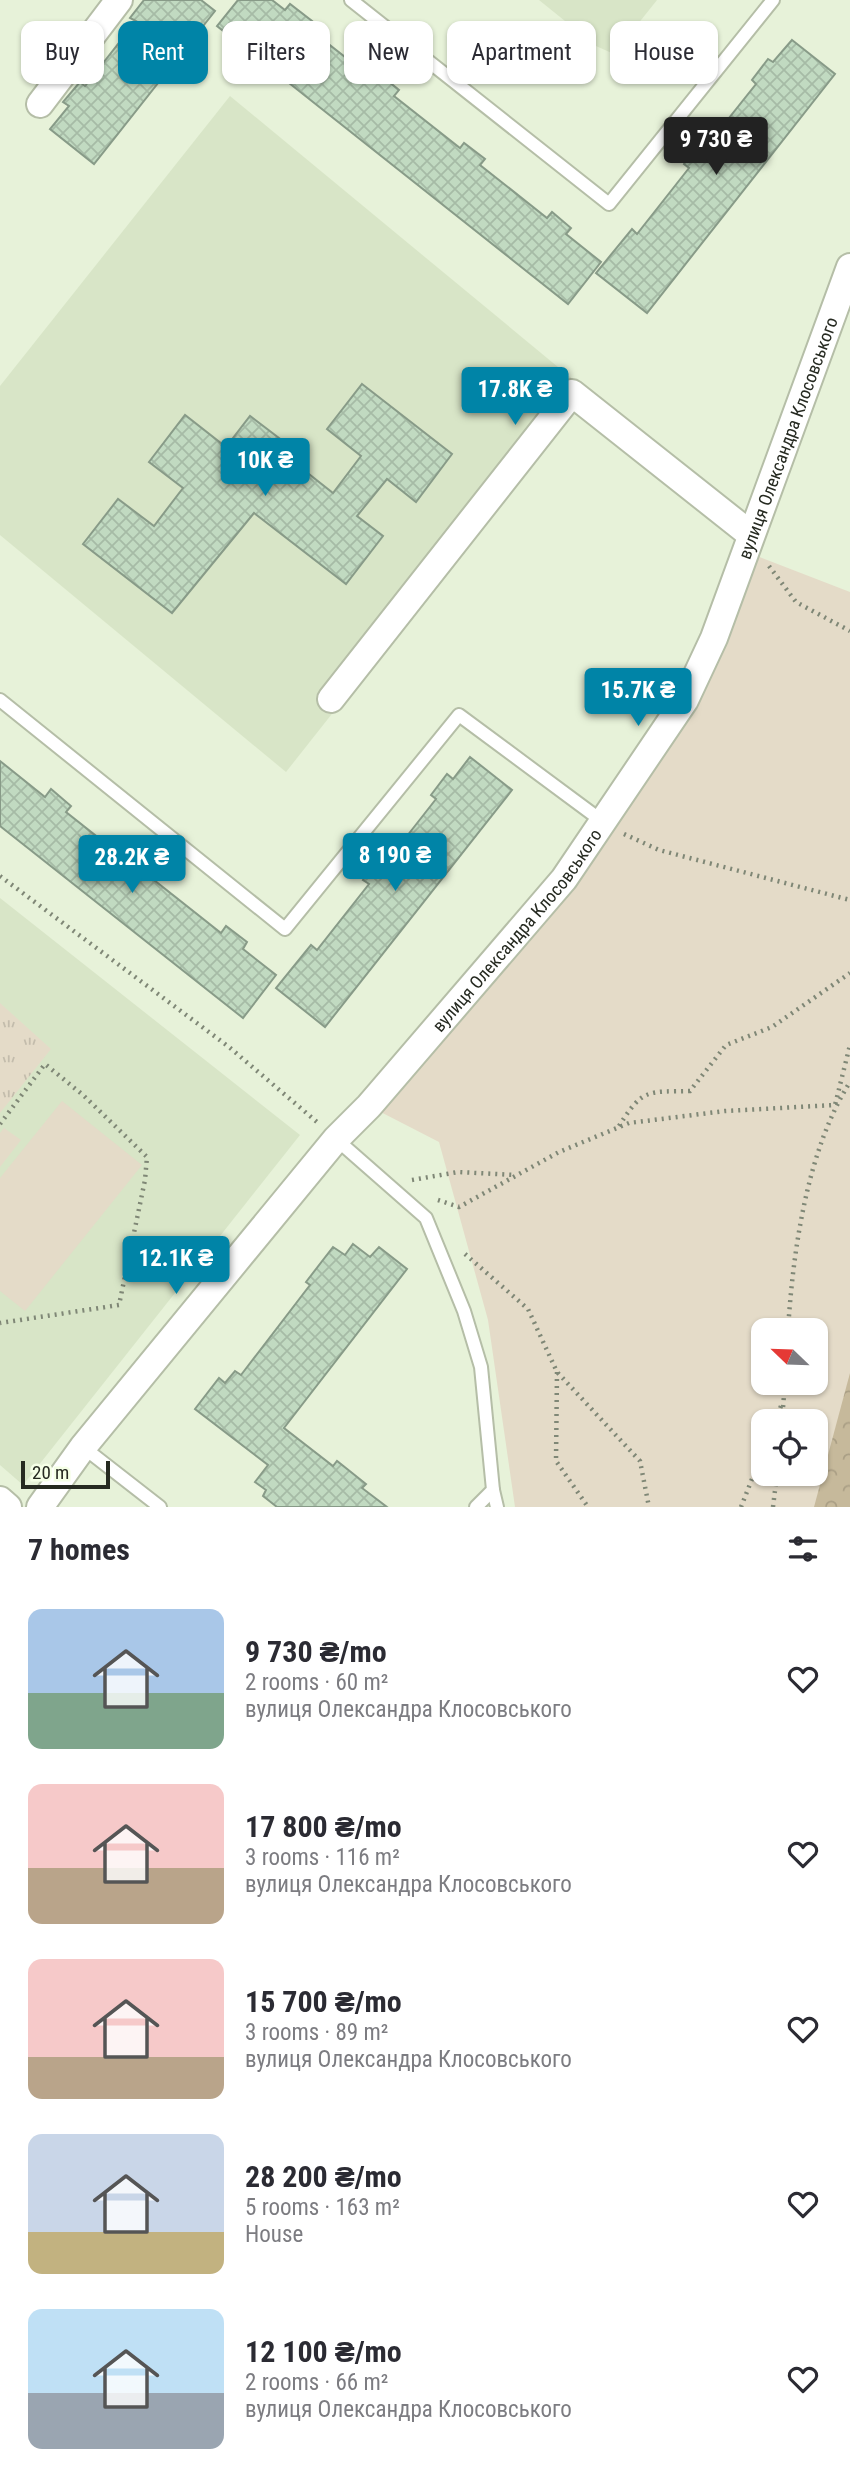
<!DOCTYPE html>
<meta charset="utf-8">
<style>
:root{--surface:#fff;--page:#f7f7f7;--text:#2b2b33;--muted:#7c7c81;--accent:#0084a7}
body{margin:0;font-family:"Roboto Condensed",sans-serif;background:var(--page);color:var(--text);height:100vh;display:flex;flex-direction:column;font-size:26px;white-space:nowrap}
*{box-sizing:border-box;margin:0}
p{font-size:23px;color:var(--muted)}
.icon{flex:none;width:38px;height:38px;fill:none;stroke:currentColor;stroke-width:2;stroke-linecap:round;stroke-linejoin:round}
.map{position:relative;height:1507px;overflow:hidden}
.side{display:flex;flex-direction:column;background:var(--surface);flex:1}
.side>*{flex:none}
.banner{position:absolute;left:21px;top:21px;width:808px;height:63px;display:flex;gap:14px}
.needle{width:46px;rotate:293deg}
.buttons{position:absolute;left:751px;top:1318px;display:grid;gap:14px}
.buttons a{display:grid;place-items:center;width:77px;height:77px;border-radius:14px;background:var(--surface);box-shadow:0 2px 5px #0004;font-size:35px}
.scale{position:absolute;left:21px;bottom:18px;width:89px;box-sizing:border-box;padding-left:7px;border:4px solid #262a21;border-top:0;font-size:19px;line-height:24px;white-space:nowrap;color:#262a21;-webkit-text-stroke:5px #f5ffe6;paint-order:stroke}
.price{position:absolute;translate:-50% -60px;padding:0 16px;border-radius:7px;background:var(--accent);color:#fff;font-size:23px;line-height:46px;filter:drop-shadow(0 2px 4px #0008)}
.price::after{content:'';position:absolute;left:50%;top:42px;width:21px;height:16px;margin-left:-10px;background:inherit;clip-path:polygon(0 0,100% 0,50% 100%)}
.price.current{background:#222;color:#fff}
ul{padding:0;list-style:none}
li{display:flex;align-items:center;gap:21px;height:175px;padding:0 28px}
li span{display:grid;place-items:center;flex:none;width:196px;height:140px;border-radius:14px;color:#555}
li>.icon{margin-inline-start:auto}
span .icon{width:84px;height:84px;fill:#fffc;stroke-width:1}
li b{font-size:30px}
h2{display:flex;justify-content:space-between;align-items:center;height:84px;padding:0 28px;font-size:30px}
.tag{padding:0 24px;border-radius:14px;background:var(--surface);box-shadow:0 2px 5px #0004;font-size:24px;line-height:63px}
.tag.current{background:var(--accent);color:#fff}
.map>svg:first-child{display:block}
.built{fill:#d8e5c7}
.grass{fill:#e4dbc8;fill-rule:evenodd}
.forest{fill:url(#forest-crowns)}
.park{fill:url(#park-tufts)}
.building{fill:url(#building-cross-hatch);stroke:#889b88;stroke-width:2}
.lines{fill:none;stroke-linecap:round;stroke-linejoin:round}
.service-casing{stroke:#b5bea7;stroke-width:16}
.minor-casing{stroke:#b5bea7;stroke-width:30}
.path{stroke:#7f8776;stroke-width:4.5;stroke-dasharray:2 5;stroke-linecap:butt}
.service{stroke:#fff;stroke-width:12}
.minor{stroke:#fff;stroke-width:26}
.labels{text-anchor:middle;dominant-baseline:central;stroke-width:7;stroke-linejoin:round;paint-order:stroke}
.street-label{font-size:18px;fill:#262a21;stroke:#f5ffe6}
</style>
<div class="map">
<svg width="850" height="1507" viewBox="0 0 850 1507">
<defs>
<pattern id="forest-crowns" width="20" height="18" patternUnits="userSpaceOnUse" patternTransform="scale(1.75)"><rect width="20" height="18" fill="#c6b99b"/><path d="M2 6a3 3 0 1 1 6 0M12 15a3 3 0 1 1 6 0" fill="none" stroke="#aa9f85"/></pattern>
<pattern id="park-tufts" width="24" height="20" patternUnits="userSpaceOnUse" patternTransform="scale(1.75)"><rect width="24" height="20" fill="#e4dbc8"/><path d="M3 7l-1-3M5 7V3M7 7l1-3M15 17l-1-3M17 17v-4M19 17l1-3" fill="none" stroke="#c3bcac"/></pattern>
<pattern id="building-cross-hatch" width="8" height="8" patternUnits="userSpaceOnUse" patternTransform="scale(1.75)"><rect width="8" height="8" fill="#c1dac1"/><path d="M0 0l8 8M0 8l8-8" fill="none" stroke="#a6bba6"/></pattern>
</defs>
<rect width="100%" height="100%" fill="#e7f2d9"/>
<!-- built -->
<g class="built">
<path d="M539,0h118l-43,54 -18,-8z"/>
<path d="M230,96l357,295 -301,381 -286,-237v-149z"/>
<path d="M0,898l300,237 -277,350 -23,-20z"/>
</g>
<!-- grass -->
<g class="grass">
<path d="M744,551l106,41v915h-335l-27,-187 -49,-178 -70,-36 195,-227 121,-179zM763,1330h53v52h-53zM763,1421h53v53h-53z"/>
<path d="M62,1101l80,64 -117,146 -25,-20v-113z"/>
<path d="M4,1128l17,12 -21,27v-34z"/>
</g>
<!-- forest -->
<path class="forest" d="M850,1373v134h-36z"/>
<!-- park -->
<path class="park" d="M0,1003l51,46 -51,64z"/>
<!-- building -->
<g class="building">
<path d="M144,0h57l14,11 -121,153 -44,-35 19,-23 -6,-4 17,-20 5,4 51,-65 -6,-3z"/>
<path d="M238,0h34l13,10 5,-6 22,17 -5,6 66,52 5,-6 21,17 -5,6 66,52 4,-5 21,16 -5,6 67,53 5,-6 19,16 -5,6 35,28 -33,42 -351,-278z"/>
<path d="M792,40l43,34 -188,239 -51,-40 36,-44 5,5 52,-66 -5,-4 16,-21 5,5 51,-64 -4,-4 16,-21 5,3z"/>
<path d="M362,384l90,70 -36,48 -29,-23 -30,37 26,20 -37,48 -92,-71 -82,100 -89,-69 35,-45 36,27 29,-38 -34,-26 36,-47 41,32 24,-31 46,35 -6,8 43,34 28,-37 -34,-27z"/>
<path d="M470,757l42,33 -187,237 -49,-39 35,-43 6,5 52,-66 -6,-4 16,-20 6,4 51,-65 -5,-4 16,-21 6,5z"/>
<path d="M0,761l45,36 6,-8 20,17 -5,6 67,53 5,-6 20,16 -4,5 67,53 5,-7 21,16 -4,7 33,26 -33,43 -243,-192z"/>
<path d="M353,1244l17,13 9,-10 28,22 -123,159 49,38 4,-5 29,23 -4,4 25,19h-110l-14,-11 3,-6 -11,-8 13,-17 -73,-56 24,-31 6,5 10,-12 6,4 69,-90 -4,-3 27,-35 12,8z"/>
</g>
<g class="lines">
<defs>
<g id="service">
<path d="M351,0l258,204 164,-204"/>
<path d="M0,700l285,229 174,-214 143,106"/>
<path d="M336,1139l90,79 38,93 17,56 12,123 -17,17"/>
<path d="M83,1447l77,60"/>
<path d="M493,1490l4,17"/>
</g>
<g id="minor">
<path d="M40,104l79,-104"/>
<path d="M331,699l241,-306 178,141"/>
<path d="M0,1500l8,7"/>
<path id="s1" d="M40,1507l43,-60 253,-308 33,-33 195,-227 121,-179 29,-62 136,-371"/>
</g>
</defs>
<!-- service casing -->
<use href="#service" class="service-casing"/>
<!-- minor casing -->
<use href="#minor" class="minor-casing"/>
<!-- path -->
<g class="path">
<path d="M769,566l27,36 54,29"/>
<path d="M624,834l35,16 191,50"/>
<path d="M0,876l229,171 88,75"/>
<path d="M0,1124l45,-60 38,31 64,62 -2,23 -26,125 -119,18"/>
<path d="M619,1126c24,-38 28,-34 71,-35l36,-46 46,-18 78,-54"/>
<path d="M412,1180l46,-8 56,3"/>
<path d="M438,1200l21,7 100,-55 70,-29 96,-12 110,-6 15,-60"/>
<path d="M465,1254l63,55 29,63 83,89 9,46"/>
<path d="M788,1330c5,-79 19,-180 62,-248"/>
<path d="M557,1372l-1,89 32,46"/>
<path d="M775,1421l6,-15"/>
<path d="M782,1421l3,-39"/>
<path d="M741,1507l22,-56"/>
<path d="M773,1507l4,-33"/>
</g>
<!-- service -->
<use href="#service" class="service"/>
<!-- minor -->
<use href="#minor" class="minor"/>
</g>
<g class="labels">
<!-- street labels -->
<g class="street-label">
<text stroke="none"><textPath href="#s1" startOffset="1316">вулиця Олександра Клосовського</textPath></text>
<text stroke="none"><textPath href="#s1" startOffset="749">вулиця Олександра Клосовського</textPath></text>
</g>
</g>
</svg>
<div class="buttons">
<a><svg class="needle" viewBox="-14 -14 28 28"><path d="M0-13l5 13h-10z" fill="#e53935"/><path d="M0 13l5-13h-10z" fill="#7c7c81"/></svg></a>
<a><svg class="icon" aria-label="locate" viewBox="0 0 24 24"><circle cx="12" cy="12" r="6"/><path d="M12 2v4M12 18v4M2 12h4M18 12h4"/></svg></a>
</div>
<div class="scale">20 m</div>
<b class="price current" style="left:716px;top:177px">9 730 ₴</b>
<b class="price" style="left:515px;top:427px">17.8K ₴</b>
<b class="price" style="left:265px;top:498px">10K ₴</b>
<b class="price" style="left:638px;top:728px">15.7K ₴</b>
<b class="price" style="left:395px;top:893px">8 190 ₴</b>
<b class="price" style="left:132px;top:895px">28.2K ₴</b>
<b class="price" style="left:176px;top:1296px">12.1K ₴</b>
<div class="banner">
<a class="tag">Buy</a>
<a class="tag current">Rent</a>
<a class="tag">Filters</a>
<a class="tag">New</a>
<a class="tag">Apartment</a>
<a class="tag">House</a>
</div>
</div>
<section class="side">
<h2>7 homes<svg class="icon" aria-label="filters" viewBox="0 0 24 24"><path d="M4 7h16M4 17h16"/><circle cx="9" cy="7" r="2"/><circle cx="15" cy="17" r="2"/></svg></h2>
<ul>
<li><span style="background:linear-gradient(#a9c7e8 60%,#7fa58c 0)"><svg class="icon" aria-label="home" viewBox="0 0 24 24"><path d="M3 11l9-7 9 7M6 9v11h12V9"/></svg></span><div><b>9 730 ₴/mo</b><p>2 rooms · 60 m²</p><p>вулиця Олександра Клосовського</p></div><svg class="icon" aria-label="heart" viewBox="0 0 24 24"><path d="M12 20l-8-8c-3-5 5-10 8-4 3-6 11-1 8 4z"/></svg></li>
<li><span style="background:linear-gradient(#f6c9c9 60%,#b9a48a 0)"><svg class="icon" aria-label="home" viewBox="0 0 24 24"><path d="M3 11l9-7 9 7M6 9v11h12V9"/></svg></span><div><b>17 800 ₴/mo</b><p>3 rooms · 116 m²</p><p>вулиця Олександра Клосовського</p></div><svg class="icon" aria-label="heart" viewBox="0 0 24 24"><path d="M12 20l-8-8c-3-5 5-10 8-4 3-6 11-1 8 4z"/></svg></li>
<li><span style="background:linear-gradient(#f6c9c9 70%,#b9a48a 0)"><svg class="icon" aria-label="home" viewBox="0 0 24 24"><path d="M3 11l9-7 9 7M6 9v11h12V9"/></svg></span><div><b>15 700 ₴/mo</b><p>3 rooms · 89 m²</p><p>вулиця Олександра Клосовського</p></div><svg class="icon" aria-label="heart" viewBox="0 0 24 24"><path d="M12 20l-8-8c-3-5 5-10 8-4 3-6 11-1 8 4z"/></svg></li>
<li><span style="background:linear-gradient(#c9d6e8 70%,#c2b280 0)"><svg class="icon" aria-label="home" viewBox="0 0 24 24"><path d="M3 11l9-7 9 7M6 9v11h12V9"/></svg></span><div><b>28 200 ₴/mo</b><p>5 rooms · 163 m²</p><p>House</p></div><svg class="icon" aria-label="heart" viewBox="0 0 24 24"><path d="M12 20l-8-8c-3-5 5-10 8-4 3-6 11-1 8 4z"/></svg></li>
<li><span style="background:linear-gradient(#bfe0f5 60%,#9aa5b1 0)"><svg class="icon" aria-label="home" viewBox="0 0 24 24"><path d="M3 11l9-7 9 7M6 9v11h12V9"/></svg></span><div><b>12 100 ₴/mo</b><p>2 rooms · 66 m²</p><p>вулиця Олександра Клосовського</p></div><svg class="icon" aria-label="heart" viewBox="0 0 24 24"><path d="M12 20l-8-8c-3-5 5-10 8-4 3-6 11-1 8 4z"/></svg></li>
</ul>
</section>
